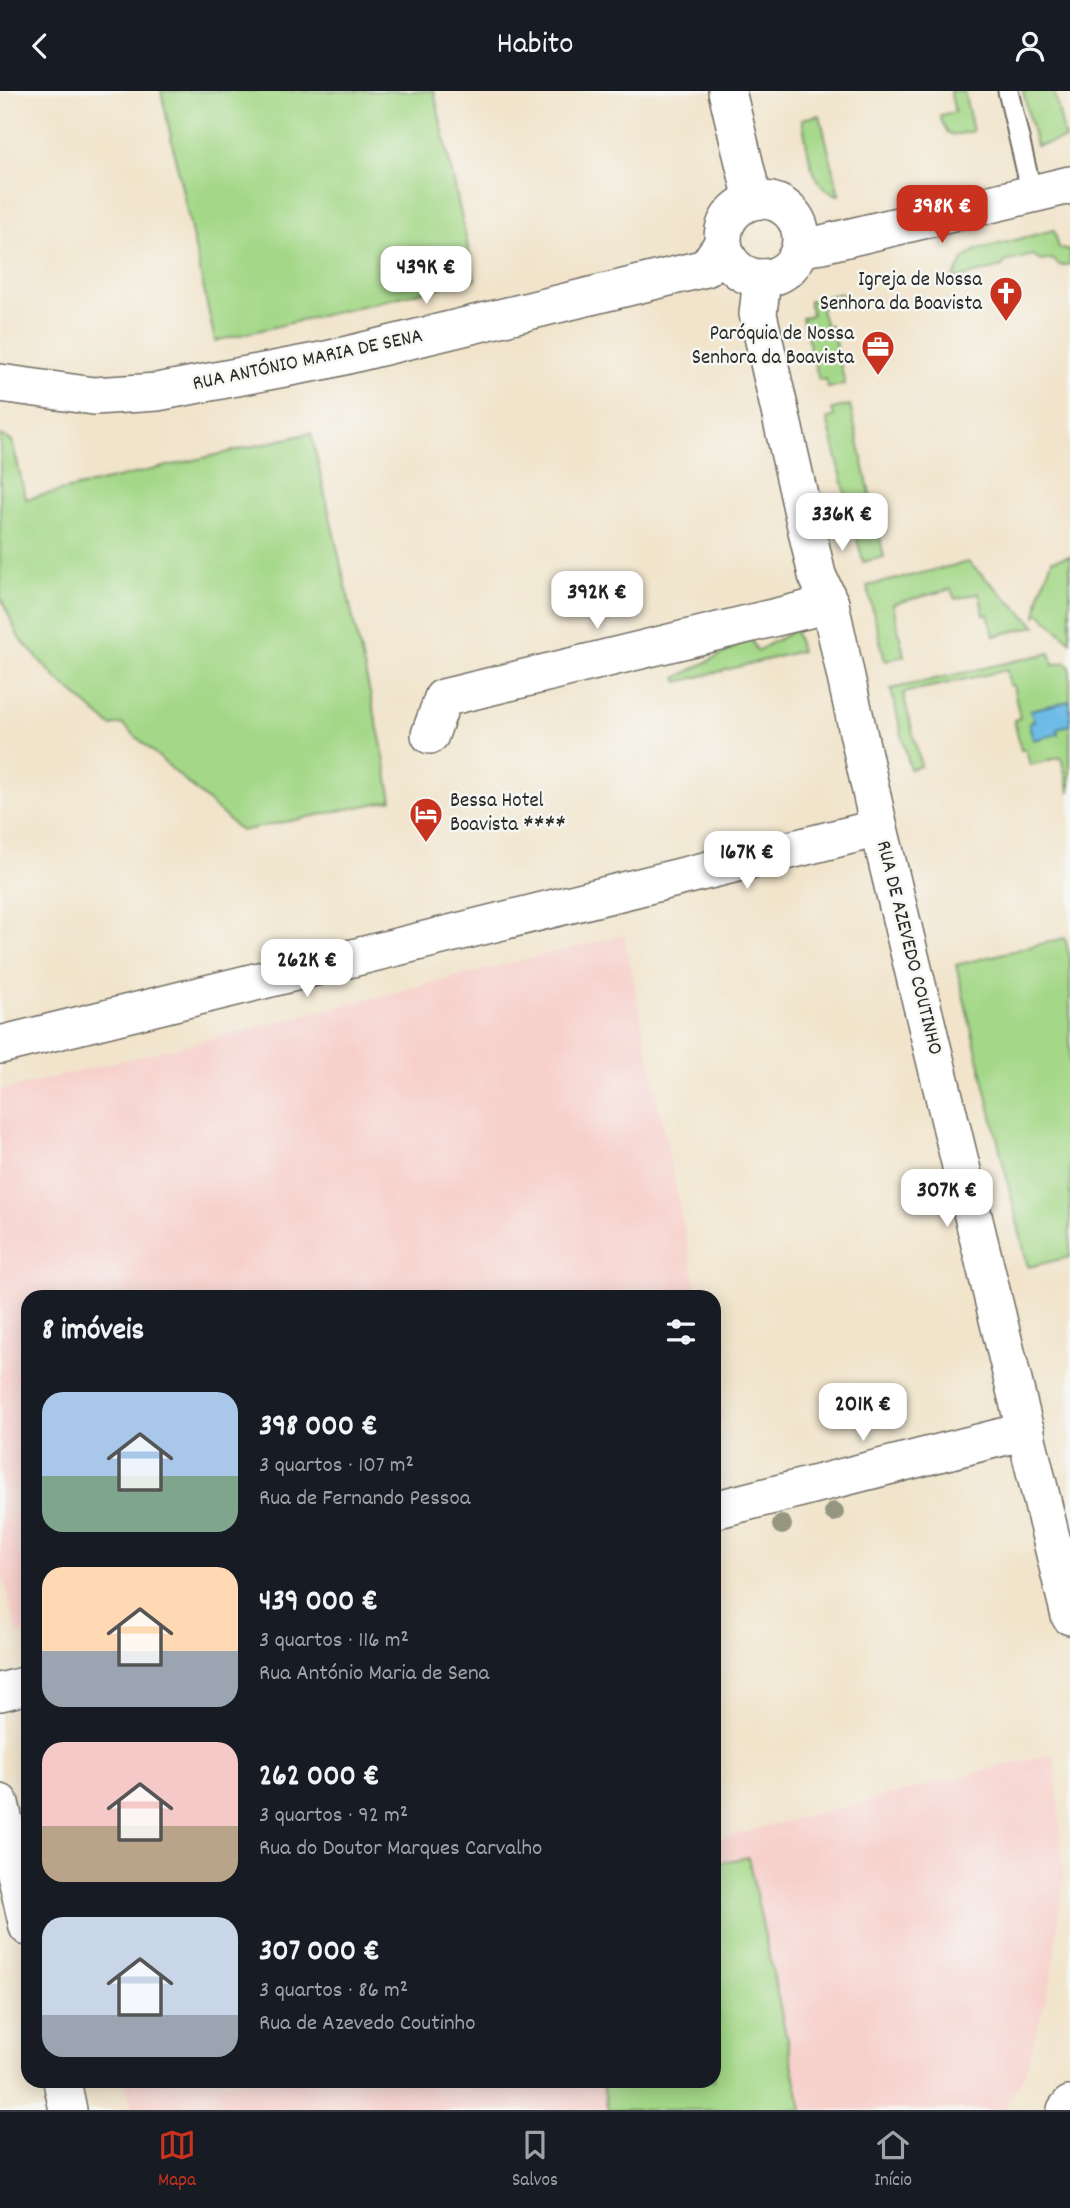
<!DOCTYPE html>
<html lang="pt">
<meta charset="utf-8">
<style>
:root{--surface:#171b24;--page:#242831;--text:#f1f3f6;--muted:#9ea1a6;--line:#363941;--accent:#c8321e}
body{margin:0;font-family:Dekko,sans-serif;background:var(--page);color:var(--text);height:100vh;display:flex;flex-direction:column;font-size:26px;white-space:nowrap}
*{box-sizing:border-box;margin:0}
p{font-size:23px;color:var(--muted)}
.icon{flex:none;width:38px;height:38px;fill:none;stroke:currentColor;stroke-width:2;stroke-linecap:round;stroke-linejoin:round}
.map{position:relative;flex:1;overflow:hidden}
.sheet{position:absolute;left:21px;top:1199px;width:700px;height:798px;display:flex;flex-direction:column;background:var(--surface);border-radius:21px;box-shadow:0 4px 18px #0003}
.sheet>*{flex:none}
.price{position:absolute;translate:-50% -60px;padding:0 16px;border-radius:14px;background:#fff;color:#222;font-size:23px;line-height:46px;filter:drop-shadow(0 2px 4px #0008)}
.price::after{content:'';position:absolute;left:50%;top:42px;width:21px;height:16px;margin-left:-10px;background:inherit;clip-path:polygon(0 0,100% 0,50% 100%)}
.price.on{background:var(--accent);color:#fff}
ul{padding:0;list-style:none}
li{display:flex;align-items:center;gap:21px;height:175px;padding:0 21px}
li span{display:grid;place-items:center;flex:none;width:196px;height:140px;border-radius:21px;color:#555}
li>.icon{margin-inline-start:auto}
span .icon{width:84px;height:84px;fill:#fffc;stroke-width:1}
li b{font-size:30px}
h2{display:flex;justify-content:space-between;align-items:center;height:84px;padding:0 21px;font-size:30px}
header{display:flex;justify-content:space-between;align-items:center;height:91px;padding:0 21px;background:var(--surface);font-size:32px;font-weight:600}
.tabs{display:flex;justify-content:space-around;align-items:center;height:98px;border-top:2px solid var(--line);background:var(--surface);font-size:19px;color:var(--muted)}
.tabs a{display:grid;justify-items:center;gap:4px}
.tabs .on{color:var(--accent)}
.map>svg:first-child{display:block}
.built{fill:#f7d0cc}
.green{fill:#a4d888;stroke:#68825a;stroke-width:2}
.water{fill:#6dbbe7;stroke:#4c7389;stroke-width:2}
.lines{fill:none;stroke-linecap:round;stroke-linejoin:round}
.service-casing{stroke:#706c63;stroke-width:23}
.minor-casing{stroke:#706c63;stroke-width:40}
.service{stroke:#fff;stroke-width:19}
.minor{stroke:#fff;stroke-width:37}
.tree{fill:#959680}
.labels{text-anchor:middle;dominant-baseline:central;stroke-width:5;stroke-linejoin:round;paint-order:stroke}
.poi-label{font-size:21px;fill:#2b2b2b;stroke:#f6f6f2;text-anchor:end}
.street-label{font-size:21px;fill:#2b2b2b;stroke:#f6f6f2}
</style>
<header><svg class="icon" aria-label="back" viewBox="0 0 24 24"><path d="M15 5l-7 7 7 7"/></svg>Habito<svg class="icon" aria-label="person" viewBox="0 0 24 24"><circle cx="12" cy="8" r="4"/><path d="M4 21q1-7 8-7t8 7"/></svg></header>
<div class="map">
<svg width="1070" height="2019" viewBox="0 0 1070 2019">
<rect width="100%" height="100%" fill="#f6f6f2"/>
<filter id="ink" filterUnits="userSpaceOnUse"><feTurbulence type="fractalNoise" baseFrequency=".0143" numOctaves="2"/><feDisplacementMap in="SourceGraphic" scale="14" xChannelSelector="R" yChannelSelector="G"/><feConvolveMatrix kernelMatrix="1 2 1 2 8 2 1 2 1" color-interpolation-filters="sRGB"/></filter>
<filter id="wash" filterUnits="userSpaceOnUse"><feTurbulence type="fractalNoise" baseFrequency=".00686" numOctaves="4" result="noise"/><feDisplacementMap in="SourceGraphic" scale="28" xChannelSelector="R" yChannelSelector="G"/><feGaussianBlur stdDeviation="1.57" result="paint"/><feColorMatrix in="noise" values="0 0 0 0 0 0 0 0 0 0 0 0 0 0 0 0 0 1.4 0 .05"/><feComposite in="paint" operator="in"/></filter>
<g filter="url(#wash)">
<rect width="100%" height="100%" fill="#f1e4cb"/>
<!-- built -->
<g class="built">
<path d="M624,844l74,362h-670v337l-10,2 -18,-70v-475z"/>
<path d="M714,1282l10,46 -10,2z"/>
<path d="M1054,1662l10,123 -13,104 -26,92 -21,38h-872l-7,-29h589v-241z"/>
</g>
<!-- green -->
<g class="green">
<path d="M161,0h273l41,188 -260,62z"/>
<path d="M950,0h14l9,40c-22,5 -27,8 -33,-16l15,-3z"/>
<path d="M1023,0h31l11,48 -29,7z"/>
<path d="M820,24l19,80c-31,-7 -31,-49 -37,-76z"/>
<path d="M1054,139l5,18 11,3v13l-9,2 -9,-7 -11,2 -8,-6 -28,7 -3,5 -50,13 12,-21 12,-9z"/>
<path d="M838,203h6l5,5 -25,6 -3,5 5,16h5l14,58 -17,4 -2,-9 -7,1 -17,-62 10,-3 -3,-14z"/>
<path d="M850,314l34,152 -21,5 -36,-143 7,-3 -2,-7z"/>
<path d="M311,342l69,304 12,63 -151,31 -119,-107 -11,2 -55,-48 -37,-40 -19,-42v-161l12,6 14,58z"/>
<path d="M1070,465v85l-30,-28 -4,3 4,-23 12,-33z"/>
<path d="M968,471l68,64 -42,10 -6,-22 -4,1 -5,-22 -24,6 -4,-10 -58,15 11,52 -19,5 -18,-75z"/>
<path d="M795,539l6,21 -123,31 -2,-4 75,-39 6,12z"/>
<path d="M1050,562l3,12 13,-3 4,4v127l-9,-36 -31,8 -4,-15h-5l-7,-30 6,-2 -7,-33h-4l-2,-15 -104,23 18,73 -11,3 -19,-80z"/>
<path d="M1065,847l5,21v298l-42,10 -72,-302z"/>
<path d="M748,1766l54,253h-194l-6,-29h112v-217z"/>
</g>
<!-- water -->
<path class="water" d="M1070,610v24l-13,3 1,6 -25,6 -4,-17 5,-2 -4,-11z"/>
</g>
<g filter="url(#ink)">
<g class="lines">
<defs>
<path id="service" d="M1008,0l24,103"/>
<g id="minor">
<path d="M727,0l26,109"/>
<circle cx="762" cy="148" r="39"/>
<path d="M801,158l269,-64"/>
<path d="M762,187l-4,36 59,261 13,29 49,224 191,788"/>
<path d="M0,292l94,13 63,-4 170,-32 379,-92 16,-23"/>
<path d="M430,644l13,-37 387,-94"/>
<path d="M0,954l879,-217"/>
<path d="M714,1419l312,-79"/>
<path d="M0,1601l28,-7"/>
<path d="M0,1712l28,124"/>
<path d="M62,1990l6,29"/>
<path d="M1066,2019l4,-5"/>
</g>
</defs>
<!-- service casing -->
<use href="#service" class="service-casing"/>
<!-- minor casing -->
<use href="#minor" class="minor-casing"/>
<!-- service -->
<use href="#service" class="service"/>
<!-- minor -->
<use href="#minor" class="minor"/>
</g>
<!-- trees -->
<g class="tree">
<circle cx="834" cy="1421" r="10"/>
<circle cx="782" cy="1434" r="10"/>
</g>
</g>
<!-- icons -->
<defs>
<symbol id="church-pin" viewBox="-11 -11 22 30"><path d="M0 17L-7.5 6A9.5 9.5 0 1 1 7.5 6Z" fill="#c8321e" stroke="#f6f6f2"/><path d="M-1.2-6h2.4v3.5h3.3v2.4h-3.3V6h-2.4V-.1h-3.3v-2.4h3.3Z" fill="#fff"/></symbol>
<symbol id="office-pin" viewBox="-11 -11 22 30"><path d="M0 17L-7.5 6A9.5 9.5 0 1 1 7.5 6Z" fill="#c8321e" stroke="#f6f6f2"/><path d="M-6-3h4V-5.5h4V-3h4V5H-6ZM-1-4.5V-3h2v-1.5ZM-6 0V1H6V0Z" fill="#fff"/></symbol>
<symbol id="hotel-pin" viewBox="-11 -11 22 30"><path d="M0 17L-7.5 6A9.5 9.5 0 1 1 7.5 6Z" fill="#c8321e" stroke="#f6f6f2"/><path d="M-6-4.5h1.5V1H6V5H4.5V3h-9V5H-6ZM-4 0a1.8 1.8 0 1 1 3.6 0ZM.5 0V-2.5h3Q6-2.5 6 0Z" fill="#fff"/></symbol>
</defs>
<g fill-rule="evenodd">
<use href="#church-pin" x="987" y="183" width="38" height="52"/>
<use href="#office-pin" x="859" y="237" width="38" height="52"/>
<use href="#hotel-pin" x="407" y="704" width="38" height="52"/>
</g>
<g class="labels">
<!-- poi labels -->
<g class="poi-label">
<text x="982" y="190">Igreja de Nossa<tspan x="982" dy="24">Senhora da Boavista</tspan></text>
<text x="854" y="244">Paróquia de Nossa<tspan x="854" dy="24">Senhora da Boavista</tspan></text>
<text x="450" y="711" text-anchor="start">Bessa Hotel<tspan x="450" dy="24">Boavista ****</tspan></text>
</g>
<!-- street labels -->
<g class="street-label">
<text transform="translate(308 270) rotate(-12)">RUA ANTÓNIO MARIA DE SENA</text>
<text transform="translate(908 857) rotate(76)">RUA DE AZEVEDO COUTINHO</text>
</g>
</g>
</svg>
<b class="price on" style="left:942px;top:154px">398K €</b>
<b class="price" style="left:426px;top:215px">439K €</b>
<b class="price" style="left:842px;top:462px">336K €</b>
<b class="price" style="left:597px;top:540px">392K €</b>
<b class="price" style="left:747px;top:800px">167K €</b>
<b class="price" style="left:307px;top:908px">262K €</b>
<b class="price" style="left:947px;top:1138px">307K €</b>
<b class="price" style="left:863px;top:1352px">201K €</b>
<section class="sheet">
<h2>8 imóveis<svg class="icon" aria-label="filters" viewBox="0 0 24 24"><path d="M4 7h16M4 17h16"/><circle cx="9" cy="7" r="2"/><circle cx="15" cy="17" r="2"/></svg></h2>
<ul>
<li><span style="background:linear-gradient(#a9c7e8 60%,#7fa58c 0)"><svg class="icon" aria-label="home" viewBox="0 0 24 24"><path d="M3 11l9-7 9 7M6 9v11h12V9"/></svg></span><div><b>398 000 €</b><p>3 quartos · 107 m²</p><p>Rua de Fernando Pessoa</p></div></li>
<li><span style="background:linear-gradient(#ffd9b3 60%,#9aa5b1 0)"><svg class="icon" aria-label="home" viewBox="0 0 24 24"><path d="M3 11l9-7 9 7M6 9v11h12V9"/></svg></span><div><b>439 000 €</b><p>3 quartos · 116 m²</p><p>Rua António Maria de Sena</p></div></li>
<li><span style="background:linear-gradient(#f6c9c9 60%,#b9a48a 0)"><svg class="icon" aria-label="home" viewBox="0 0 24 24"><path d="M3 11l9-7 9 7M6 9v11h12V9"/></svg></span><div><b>262 000 €</b><p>3 quartos · 92 m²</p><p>Rua do Doutor Marques Carvalho</p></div></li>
<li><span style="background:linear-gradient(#c9d6e8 70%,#9aa5b1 0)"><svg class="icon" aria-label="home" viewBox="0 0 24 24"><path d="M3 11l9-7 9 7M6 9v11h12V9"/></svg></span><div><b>307 000 €</b><p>3 quartos · 86 m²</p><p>Rua de Azevedo Coutinho</p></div></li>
</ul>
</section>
</div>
<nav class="tabs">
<a class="on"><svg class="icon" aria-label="map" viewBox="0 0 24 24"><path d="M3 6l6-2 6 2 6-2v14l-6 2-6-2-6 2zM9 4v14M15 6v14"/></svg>Mapa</a>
<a><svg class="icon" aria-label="saved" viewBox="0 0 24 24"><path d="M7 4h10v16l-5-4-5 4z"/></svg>Salvos</a>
<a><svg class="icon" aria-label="home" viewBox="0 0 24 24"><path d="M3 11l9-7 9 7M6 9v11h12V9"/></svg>Início</a>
</nav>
